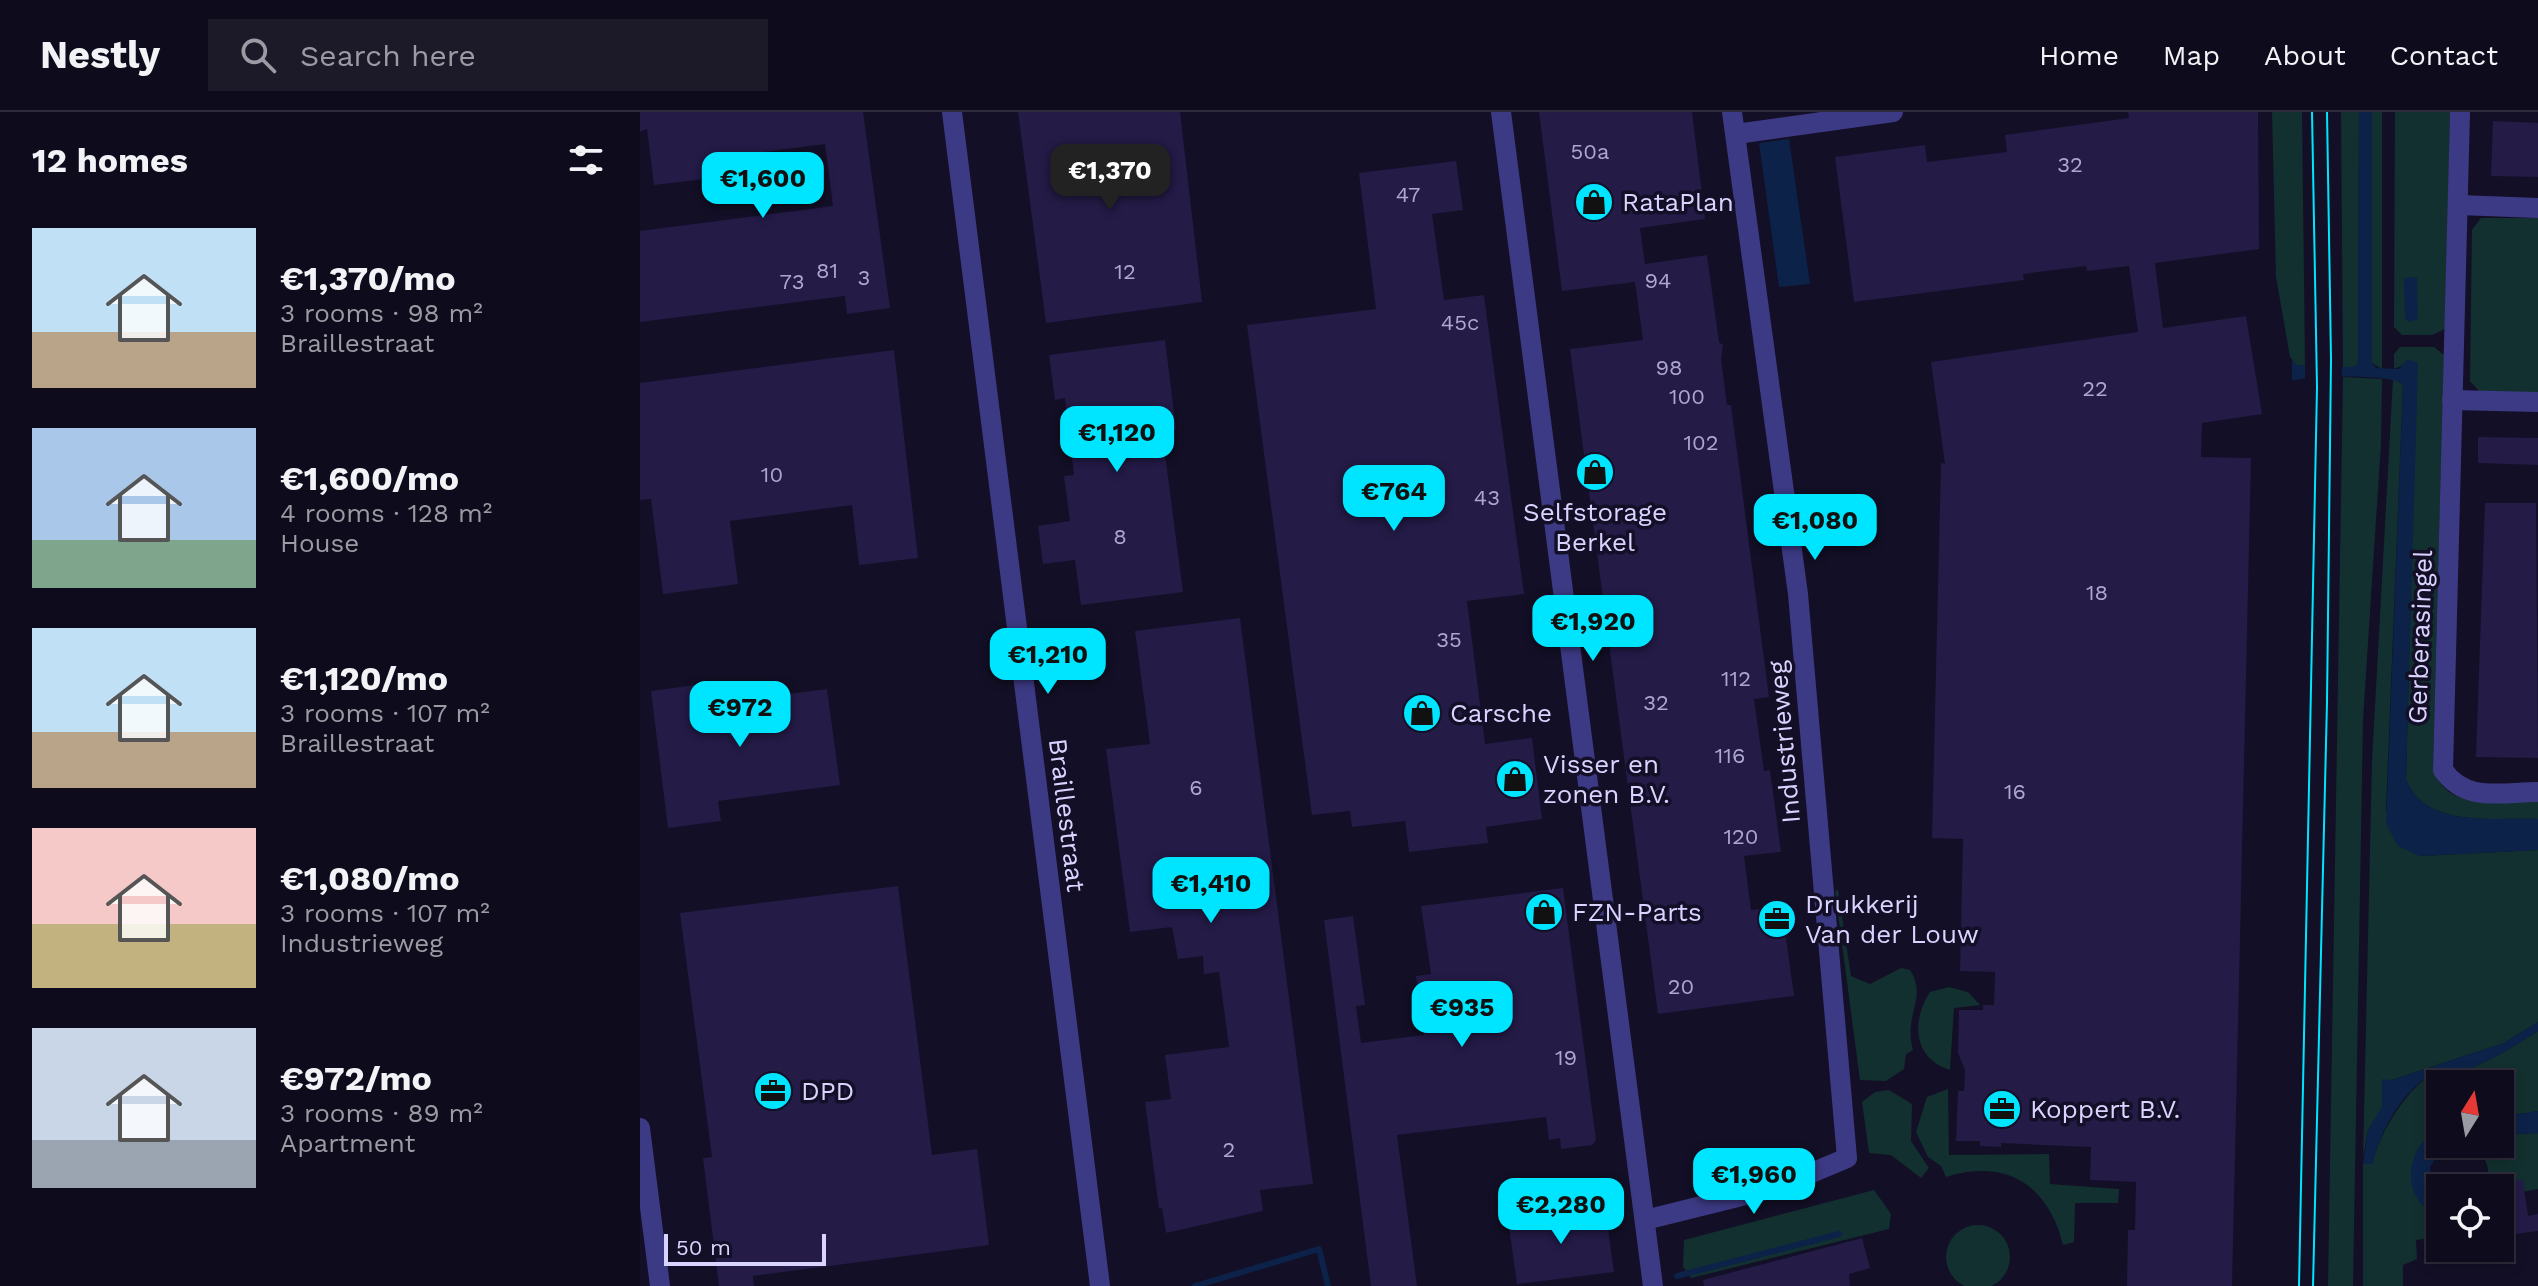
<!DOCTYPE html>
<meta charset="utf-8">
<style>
:root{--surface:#0e0b1c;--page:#1c1929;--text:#f1f3f6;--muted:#9b9ba3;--line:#2e2b3b;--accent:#00e5ff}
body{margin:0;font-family:"Work Sans",sans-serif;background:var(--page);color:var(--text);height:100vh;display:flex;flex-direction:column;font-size:30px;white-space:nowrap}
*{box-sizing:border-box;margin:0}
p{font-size:26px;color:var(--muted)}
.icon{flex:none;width:44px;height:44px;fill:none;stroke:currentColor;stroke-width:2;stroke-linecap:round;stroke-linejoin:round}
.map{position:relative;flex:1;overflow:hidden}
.sheet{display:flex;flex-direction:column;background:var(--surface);width:640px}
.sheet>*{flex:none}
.needle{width:52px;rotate:11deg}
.controls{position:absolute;left:1786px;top:958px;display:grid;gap:16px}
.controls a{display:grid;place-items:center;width:88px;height:88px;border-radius:0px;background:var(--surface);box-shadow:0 4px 12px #0003,0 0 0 2px var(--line);font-size:40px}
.scale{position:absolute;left:24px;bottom:20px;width:162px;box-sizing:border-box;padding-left:8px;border:4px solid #d9d4ff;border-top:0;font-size:22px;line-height:28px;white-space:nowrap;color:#d9d4ff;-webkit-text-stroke:6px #130f26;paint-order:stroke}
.price{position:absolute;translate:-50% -68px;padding:0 18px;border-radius:16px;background:var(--accent);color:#111;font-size:26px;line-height:52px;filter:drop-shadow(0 2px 4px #0008)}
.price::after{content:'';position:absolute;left:50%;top:48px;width:24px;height:18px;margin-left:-12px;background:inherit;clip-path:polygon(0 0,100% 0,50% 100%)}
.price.current{background:#222;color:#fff}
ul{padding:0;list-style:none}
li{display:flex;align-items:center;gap:24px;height:200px;padding:0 32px}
li span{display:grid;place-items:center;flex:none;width:224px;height:160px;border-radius:0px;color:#555}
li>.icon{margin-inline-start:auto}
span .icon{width:96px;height:96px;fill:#fffc;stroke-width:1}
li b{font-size:34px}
h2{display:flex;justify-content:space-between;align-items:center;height:96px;padding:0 32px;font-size:34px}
header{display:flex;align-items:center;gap:48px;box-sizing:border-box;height:112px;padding:0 40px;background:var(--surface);border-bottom:2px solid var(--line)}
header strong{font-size:38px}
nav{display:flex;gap:44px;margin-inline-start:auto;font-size:28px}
.search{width:560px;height:72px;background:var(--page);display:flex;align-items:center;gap:20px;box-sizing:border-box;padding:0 28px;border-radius:0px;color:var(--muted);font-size:30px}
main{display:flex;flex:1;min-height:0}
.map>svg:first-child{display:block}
.green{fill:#12302f}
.water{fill:#0c2248}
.pier{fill:#130f26}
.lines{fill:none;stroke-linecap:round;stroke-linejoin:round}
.stream{stroke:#0c2248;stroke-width:6}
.building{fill:#241b47}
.minor{stroke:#3d3a85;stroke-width:20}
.tram{stroke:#00e5ff;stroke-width:2}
.labels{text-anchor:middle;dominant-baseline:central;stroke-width:7;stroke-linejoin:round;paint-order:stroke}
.number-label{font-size:22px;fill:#aca6d1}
.poi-label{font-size:26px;fill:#d9d4ff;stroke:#130f26;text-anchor:start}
.street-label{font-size:26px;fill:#d9d4ff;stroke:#130f26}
</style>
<header>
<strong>Nestly</strong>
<div class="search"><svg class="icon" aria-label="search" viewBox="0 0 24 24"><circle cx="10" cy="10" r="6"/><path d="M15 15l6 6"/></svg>Search here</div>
<nav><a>Home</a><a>Map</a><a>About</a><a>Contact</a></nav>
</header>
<main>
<section class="sheet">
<h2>12 homes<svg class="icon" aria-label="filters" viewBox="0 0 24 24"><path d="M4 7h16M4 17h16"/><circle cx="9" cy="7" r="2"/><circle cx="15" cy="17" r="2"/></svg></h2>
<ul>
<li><span style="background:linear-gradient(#bfe0f5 65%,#b9a48a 0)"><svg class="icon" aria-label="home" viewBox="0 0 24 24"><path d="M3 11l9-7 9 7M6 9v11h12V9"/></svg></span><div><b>€1,370/mo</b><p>3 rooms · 98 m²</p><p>Braillestraat</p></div></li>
<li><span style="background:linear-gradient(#a9c7e8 70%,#7fa58c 0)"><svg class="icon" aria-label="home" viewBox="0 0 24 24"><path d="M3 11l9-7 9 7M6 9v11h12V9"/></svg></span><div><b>€1,600/mo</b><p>4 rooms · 128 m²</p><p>House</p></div></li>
<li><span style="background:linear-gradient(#bfe0f5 65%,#b9a48a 0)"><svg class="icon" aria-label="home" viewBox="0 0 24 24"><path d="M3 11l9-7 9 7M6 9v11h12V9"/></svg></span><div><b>€1,120/mo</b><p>3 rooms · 107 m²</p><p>Braillestraat</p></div></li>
<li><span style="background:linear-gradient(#f6c9c9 60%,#c2b280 0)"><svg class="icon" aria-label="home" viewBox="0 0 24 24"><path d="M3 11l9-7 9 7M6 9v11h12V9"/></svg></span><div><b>€1,080/mo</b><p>3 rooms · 107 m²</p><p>Industrieweg</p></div></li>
<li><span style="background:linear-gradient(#c9d6e8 70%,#9aa5b1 0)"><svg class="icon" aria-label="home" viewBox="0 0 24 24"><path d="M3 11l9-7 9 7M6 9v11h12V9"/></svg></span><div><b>€972/mo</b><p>3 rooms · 89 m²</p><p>Apartment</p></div></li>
</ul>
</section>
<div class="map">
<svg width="1898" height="1174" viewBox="0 0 1898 1174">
<rect width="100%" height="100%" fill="#130f26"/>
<!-- green -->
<g class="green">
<path d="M1632,0h30l3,253h-9l-6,-8 -14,-80z"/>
<path d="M1701,0h18l-1,251 -4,4h-11z"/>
<path d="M1732,0h10v257l-10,-6z"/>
<path d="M1755,0h55l-5,217 -13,6h-30l-8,-8z"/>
<path d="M1841,106h57v175l-59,-2 -9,-10 2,-151z"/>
<path d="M1760,235h34l10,8 -11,414c15,44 66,31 105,32v18c-45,-2 -111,10 -132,-39l8,-311 -10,-104 -10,4v-15z"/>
<path d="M1703,265l39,2 -1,64 -18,277 -10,566h-25z"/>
<path d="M1753,267l10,5 -17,426 33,46 119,-6v172l-34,21 -112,37 -9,27 -15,23 -5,27 9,-396z"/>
<path d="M1198,778l13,86 19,8 31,-16 9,2c18,27 -7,45 3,80l-7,4 -2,15 -18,12 -26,-1 -25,-189z"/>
<path d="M1309,875l19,5 12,13 -26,3 -4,62c-37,-12 -39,-49 -20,-78z"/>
<path d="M1898,919v80l-38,6v-33h-60v45l-11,5 -12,16 15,63 8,3v20l-24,4 1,19 -14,6v21h-40v-122l10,-1c5,-28 38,-84 68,-92 8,-2 17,2 25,-1 26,-10 49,-24 72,-39z"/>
<path d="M1308,977l1,66 100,-1 1,30 69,5 -1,14h-43l-1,39 -11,3c-14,-59 -56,-87 -117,-68l-5,-11 -13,-9 -12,-25 11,-35z"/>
<path d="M1249,978l23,14 -1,37 18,27 -8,10 -30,-23 -22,-2 -7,-51 13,-10z"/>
<path d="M1898,1021v56l-38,7v-8h-15c9,-21 -1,-39 -23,-44h38v-9z"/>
<path d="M1234,1078l17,24 -2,15 -198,49 -8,-11 1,-27z"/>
<circle cx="1338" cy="1145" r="32"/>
</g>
<!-- water -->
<g class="water">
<path d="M1719,0h13v251l4,5 23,1 9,-10 10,4 -12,417c21,49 87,37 132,39v31l-119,6 -21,-10 -12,-22 17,-440c-11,-10 -95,-9 -111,-3v-20l5,4 57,2 4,-4z"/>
<path d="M1149,27l21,145 -31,3 -20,-144z"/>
<path d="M1777,165l1,42 -8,3 -5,-3 -1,-41z"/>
<path d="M1898,910v9c-23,15 -46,29 -72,39 -8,3 -17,-1 -25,1 -33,9 -63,62 -68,93h-10l5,-34 14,-23v-28l10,1 112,-37z"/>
<path d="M1898,999v22l-38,2v-18z"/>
<path d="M1800,1017v15h18l-17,6 -11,17 2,21 8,9v19c-41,-14 -36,-71 0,-87z"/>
</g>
<!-- pier -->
<path class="pier" d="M1665,249l37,2v18l-37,2z"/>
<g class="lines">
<!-- stream -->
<g class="stream">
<path d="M1037,1164l162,-42"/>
<path d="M555,1174l124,-37 9,37"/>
</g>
</g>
<!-- building -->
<g class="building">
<path d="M0,0h223l27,196 -43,6 -2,-18 -205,26v-91l193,-25 -8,-62 -114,15 2,19 -59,7 -7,-56 -7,3z"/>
<path d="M378,0h162l22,190 -156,21z"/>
<path d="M899,0h153l13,107 -65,9 5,36 62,-9 12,87 4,3 -2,14 6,46h4l38,292 -15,2 10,72 6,-1 11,82 -37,4 7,54 37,-4 2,23 -5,1 9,66 -136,18 -88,-665 73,-9 -8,-58 -73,9z"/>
<path d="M1488,0h130l1,137 -104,14 8,65 83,-12 16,98 -60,9 -1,34 50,1 -19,828h-105l1,-56h7l1,-48 -46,-2 1,-33 -90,-4v4l-21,-1v-5h-24l2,-50h6l1,-21 -7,-17 1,-43h24v-5h11l1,-33 -35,-1 3,-132 -31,-1 9,-375 4,1 -14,-102 207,-30 -9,-66 -42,5 -1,-5 -63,8 1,6 -170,22 -19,-145 90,-12 2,17 80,-10 -2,-17 124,-17z"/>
<path d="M1853,9l45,2v54l-47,-1z"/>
<path d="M816,49l7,49 -31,4 12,86 40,-5 40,299 -57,7 18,143 47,-6 10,81 -56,8 2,16 -79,9 -4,-31 -53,6 -2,-16 -38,4 -65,-490 129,-16 -17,-136z"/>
<path d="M525,228l11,89 -14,2 21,161 -102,13 -6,-45 -32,4 -5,-38 32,-5 -6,-45 10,-1 -9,-77 -10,2 -6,-45z"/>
<path d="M254,238l24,208 -59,7 -7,-60 -122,16 8,63 -75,10 -12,-95 -11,1v-117z"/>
<path d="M1838,325l60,1v27l-60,-2z"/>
<path d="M1845,391h51l2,255 -62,-1z"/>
<path d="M600,506l73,566 -53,6 3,21 -97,22 -4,-25 -3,1 -14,-107 26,-3 -6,-44 64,-8 -10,-75 -15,2 -1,-18 -25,3 -6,-32 -42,5 -24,-183 44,-5 -15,-113z"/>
<path d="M63,572l3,21 121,-16 13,96 -122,16 3,20 -53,7 -17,-137z"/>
<path d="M258,774l34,269 45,-6 12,96 -236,31 1,10h-35l-16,-128 9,-1 -32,-244z"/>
<path d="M923,776l33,252 -4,5 -31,4 -1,-11 -11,2 -3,-23 -149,18 20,151h-46l-47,-366 29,-4 12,89 -9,1 5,37 63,-8 -8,-59 15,-2 -10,-68z"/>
<path d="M1883,1068l5,36 10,-2v17l-38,5v-54z"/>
<path d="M965,1096l9,64 -97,12 -9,-64z"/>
<path d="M1222,1126l8,30 -21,6 1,12h-146l-1,-6z"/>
</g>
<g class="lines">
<!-- minor -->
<g class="minor">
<path d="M312,0l148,1174"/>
<path d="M861,0l152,1174"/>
<path d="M1820,0l-17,658c23,33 58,22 95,22"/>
<path d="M1096,22l157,-22"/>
<path d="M1819,93l79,3"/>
<path d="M1812,288l86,2"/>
<path d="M0,1016l20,158"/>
<path d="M1005,1108l133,-33 69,-29 -49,-564 -66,-482"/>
</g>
<!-- tram -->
<g class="tram">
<path d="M1659,1174l18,-899 -5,-275"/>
<path d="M1673,1174l14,-584 4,-343 -4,-247"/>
</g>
</g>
<!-- icons -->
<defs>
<symbol id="shop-disc" viewBox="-11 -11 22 22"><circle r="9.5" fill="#00e5ff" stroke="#130f26"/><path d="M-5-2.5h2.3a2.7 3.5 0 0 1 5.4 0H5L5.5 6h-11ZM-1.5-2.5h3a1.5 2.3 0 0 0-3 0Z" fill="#111"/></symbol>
<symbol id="office-disc" viewBox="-11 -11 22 22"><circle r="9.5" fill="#00e5ff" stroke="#130f26"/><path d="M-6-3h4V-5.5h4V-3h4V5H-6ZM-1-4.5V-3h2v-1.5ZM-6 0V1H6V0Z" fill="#111"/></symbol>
</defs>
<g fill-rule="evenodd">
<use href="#shop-disc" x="932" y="68" width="44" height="44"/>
<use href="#shop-disc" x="933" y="338" width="44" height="44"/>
<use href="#shop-disc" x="760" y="579" width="44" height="44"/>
<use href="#shop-disc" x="853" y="645" width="44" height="44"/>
<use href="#shop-disc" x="882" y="778" width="44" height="44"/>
<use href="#office-disc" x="1115" y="785" width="44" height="44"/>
<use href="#office-disc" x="111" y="957" width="44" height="44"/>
<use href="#office-disc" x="1340" y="975" width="44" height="44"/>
</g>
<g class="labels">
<!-- number labels -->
<g class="number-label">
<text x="950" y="39">50a</text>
<text x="1430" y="52">32</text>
<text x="768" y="82">47</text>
<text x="187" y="158">81</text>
<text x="485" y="159">12</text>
<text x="224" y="165">3</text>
<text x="1018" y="168">94</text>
<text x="152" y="169">73</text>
<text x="820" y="210">45c</text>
<text x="1029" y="255">98</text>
<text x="1455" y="276">22</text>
<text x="1047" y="284">100</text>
<text x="1061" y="330">102</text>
<text x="132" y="362">10</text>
<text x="847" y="385">43</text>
<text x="480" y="424">8</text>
<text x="1457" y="480">18</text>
<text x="809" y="527">35</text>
<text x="1096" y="566">112</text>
<text x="1016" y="590">32</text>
<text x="1090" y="643">116</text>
<text x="556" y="675">6</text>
<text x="1375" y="679">16</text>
<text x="1101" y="724">120</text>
<text x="1041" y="874">20</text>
<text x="926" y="945">19</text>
<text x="589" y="1037">2</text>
</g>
<!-- poi labels -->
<g class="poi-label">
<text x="982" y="90">RataPlan</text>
<text x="955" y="400" text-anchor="middle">Selfstorage<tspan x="955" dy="30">Berkel</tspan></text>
<text x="810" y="601">Carsche</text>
<text x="903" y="652">Visser en<tspan x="903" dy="30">zonen B.V.</tspan></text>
<text x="1165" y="792">Drukkerij<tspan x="1165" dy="30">Van der Louw</tspan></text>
<text x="932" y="800">FZN-Parts</text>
<text x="161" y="979">DPD</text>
<text x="1390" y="997">Koppert B.V.</text>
</g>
<!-- street labels -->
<g class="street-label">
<text transform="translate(1780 525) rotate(-88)">Gerberasingel</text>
<text transform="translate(1144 630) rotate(-95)">Industrieweg</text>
<text transform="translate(427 703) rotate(83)">Braillestraat</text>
</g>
</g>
</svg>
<div class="controls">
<a><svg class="needle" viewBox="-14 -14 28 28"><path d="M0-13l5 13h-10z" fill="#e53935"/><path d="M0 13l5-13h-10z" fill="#9b9ba3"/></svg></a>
<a><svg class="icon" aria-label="locate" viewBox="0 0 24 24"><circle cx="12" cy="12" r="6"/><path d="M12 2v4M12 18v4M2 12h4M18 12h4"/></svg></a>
</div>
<div class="scale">50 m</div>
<b class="price current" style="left:470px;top:100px">€1,370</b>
<b class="price" style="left:123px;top:108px">€1,600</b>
<b class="price" style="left:477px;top:362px">€1,120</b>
<b class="price" style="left:754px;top:421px">€764</b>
<b class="price" style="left:1175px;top:450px">€1,080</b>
<b class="price" style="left:953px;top:551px">€1,920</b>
<b class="price" style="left:408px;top:584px">€1,210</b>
<b class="price" style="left:100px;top:637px">€972</b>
<b class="price" style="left:571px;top:813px">€1,410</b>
<b class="price" style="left:822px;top:937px">€935</b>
<b class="price" style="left:1114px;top:1104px">€1,960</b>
<b class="price" style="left:921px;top:1134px">€2,280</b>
</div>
</main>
